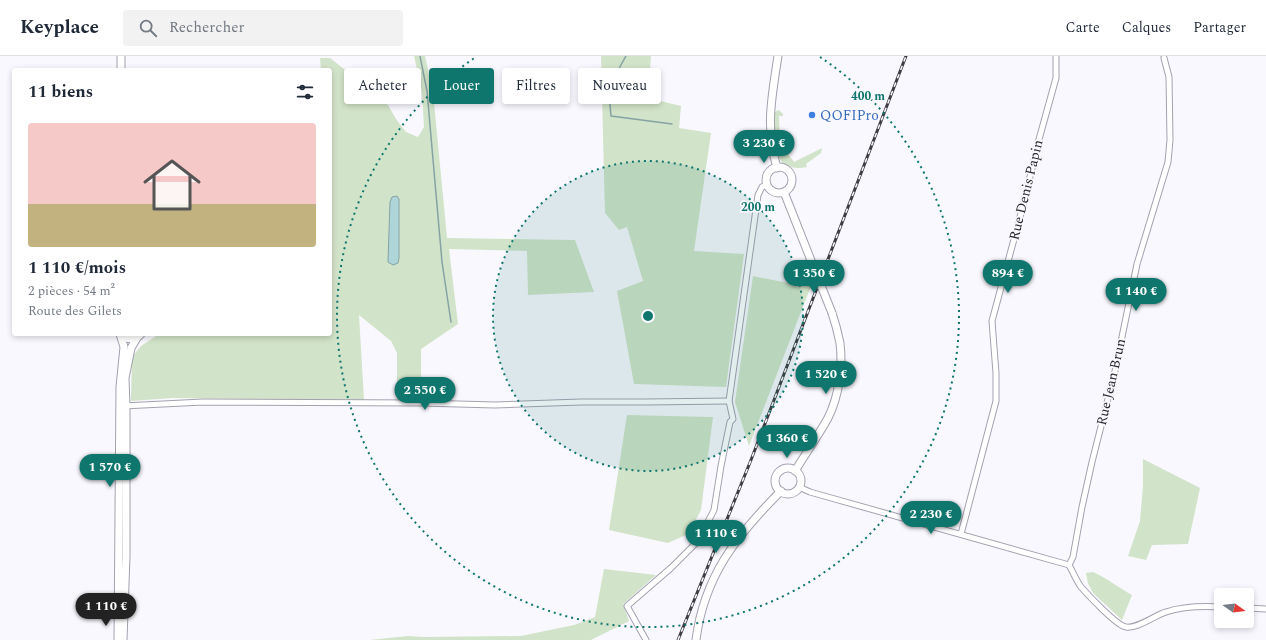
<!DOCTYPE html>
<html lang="fr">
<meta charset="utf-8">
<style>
:root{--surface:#fff;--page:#f2f2f3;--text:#1f2937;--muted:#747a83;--line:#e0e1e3;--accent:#0f766e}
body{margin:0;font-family:Spectral,serif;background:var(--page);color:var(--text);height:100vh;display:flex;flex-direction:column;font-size:15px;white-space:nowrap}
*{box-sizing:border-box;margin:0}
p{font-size:13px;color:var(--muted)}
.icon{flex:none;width:22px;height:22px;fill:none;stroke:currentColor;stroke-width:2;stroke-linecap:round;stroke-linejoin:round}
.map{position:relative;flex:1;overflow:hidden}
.side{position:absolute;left:12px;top:12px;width:320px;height:268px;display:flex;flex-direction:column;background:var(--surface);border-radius:4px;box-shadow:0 2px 6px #0003}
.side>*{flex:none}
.top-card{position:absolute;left:344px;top:12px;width:380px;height:36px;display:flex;gap:8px}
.needle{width:26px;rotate:104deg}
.buttons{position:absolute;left:1214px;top:532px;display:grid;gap:8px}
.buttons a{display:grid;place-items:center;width:40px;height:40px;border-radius:4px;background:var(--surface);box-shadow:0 2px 6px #0003;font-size:20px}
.price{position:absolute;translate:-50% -34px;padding:0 9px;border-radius:14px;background:var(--accent);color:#fff;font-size:13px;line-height:26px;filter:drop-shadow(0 1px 2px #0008)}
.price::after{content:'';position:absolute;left:50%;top:24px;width:12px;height:9px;margin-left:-6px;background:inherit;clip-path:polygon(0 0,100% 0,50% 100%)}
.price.on{background:#222;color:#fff}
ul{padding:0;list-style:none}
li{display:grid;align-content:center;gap:8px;height:212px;padding:0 16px}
li span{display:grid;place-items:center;height:124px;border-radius:4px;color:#555}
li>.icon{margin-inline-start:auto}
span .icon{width:72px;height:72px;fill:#fffc;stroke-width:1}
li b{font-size:17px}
h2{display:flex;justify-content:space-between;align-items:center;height:48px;padding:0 16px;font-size:17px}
.pill{padding:0 14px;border-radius:4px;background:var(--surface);box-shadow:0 2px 6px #0003;font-size:14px;line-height:36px}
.pill.on{background:var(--accent);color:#fff}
header{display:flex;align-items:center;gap:24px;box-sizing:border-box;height:56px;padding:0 20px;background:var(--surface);border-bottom:1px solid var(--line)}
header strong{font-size:19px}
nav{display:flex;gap:22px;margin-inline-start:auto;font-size:14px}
.search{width:280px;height:36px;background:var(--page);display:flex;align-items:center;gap:10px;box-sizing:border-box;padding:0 14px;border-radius:4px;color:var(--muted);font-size:15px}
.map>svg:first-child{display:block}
.green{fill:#d1e3c8}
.water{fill:#aed6d8;stroke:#86a2a5}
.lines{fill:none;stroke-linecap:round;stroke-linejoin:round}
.stream{stroke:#86a2a5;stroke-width:1.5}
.street-casing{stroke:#a4a1b0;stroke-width:7}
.secondary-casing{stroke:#a4a1b0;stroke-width:9}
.street{stroke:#fff;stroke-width:5}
.secondary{stroke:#fff;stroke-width:7}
.rail-casing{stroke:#3e3d43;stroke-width:3}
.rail{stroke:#f9f8fe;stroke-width:1.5;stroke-dasharray:4.5;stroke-linecap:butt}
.secondary-bridge-casing{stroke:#a4a1b0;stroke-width:9;stroke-linecap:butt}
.secondary-bridge{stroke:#fff;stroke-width:7}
.ring{fill:none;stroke:#0f766e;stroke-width:2;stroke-dasharray:2 4}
.shop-dot{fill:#3f7fe0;stroke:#f9f8fe;stroke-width:1.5}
.labels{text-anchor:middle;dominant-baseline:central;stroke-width:3.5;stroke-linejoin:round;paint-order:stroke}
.shop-label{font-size:14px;fill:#366cbe;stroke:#f9f8fe;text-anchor:start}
.street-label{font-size:14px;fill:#29282e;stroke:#f9f8fe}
.centre{fill:#0f766e;stroke:#f9f8fe;stroke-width:2}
.ring-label{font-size:12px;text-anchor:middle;font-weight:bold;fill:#0f766e;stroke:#f9f8fe;stroke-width:3.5;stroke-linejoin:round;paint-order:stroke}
</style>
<header>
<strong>Keyplace</strong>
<div class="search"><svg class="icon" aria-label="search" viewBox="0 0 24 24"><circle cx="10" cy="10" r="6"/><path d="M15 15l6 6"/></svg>Rechercher</div>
<nav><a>Carte</a><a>Calques</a><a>Partager</a></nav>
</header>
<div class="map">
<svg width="1266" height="584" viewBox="0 0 1266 584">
<rect width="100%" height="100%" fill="#f9f8fe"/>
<!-- green -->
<g class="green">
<path d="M414,0h11l8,36 14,146 128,2 19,52 -66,3 -1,-44 -78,-2 9,75 -37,25v48l-24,2v-46l-6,-12 -32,-26 5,85 -192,-2 -41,3 1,-44 9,-11 18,-12h171v-264h-9l-1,-12h10l47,37 11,10 8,14 10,13 12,5 6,-10 -2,-35z"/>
<path d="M601,0h50l-3,42 33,8 -2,22 32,5 -17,118 50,3 -18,133 -92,-3 -17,-93 26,-10 -16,-54 -8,3 -14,-17z"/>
<path d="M779,54l4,4v2h-4l1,25 6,1 -4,4 12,16 28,-14 -1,5 -15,11 1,3c-38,7 -32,-29 -32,-55l1,-1z"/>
<path d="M801,218l9,2 1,10 -62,160 -14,-44 18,-126 40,8z"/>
<path d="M627,359l86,2 -12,93 -13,24 -20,9 -59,-13z"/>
<path d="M1143,403l57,29 -12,56 -36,1 -6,15 -18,-4 12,-35 3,-35z"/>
<path d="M604,513l52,6 -33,29 6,17 -38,19h-221l38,-4 15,1 98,-1 53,-11 21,-8z"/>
<path d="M1093,516c14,6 26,16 39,23l-10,25 -29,-27 -5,-10 -2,-10z"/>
</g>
<!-- water -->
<path class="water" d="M397,140l2,3v59l-1,5 -5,2 -5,-3 2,-60 2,-5z"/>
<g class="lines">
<!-- stream -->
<g class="stream">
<path d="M420,0l7,35 15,171 9,60"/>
<path d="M626,0l-14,25 -3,13 2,22 61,8"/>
</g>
<defs>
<g id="street">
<path d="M123,350l80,-4 218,1 74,2 86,-3h65l83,-1"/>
<path d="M799,431l11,5 259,73"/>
<path d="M961,478l35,-133v-28l-4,-52 32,-119 14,-59 18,-65v-22"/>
<path d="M1069,509l4,-8 9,-50 10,-45 23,-91 22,-107 31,-102 2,-22 -1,-63 -5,-19"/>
<path d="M1069,509c4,7 7,15 12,22 7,8 36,39 45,40 12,2 29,-12 40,-15 18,-6 37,-6 55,-5"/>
<path d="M1247,552l19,1"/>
<path d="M646,584l-19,-34 45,-39 26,-26 16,-31 7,-44 9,-44 3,-3 -4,-18 29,-206 4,-8 5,-3"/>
</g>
<g id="secondary">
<path d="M121,0v14"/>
<circle cx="779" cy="124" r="13"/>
<path d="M777,112c-12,-41 -5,-72 1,-112"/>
<path d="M784,136l30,76"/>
<path d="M120,278c7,6 15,7 21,0"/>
<circle cx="788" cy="425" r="13"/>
<path d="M795,415c11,-18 23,-35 33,-53 11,-22 15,-51 12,-75 -2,-10 -5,-21 -8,-30"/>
<path d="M118,584l2,-253 4,-40 -4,-13"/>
<path d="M123,584l3,-84v-150l-1,-28 6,-30 6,-10"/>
<path d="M696,584c8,-64 41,-105 85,-149"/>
</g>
</defs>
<!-- street casing -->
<use href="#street" class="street-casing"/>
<!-- secondary casing -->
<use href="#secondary" class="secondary-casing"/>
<!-- street -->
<use href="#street" class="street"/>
<!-- secondary -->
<use href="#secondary" class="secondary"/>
<defs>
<path id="rail" d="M678,584l73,-180 155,-404"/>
</defs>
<!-- rail casing -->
<use href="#rail" class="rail-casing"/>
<!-- rail -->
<use href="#rail" class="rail"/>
<defs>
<path id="secondary-bridge" d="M814,212l18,45"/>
</defs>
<!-- secondary-bridge casing -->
<use href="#secondary-bridge" class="secondary-bridge-casing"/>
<!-- secondary-bridge -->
<use href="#secondary-bridge" class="secondary-bridge"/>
</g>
<!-- distance rings -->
<circle cx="648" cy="260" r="155" fill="#0f766e" fill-opacity=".12"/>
<g class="ring">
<circle cx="648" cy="260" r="155"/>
<path d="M820 1A311 311 0 1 1 476 1"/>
</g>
<!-- markers -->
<circle class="shop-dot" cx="812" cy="59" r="4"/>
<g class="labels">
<!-- shop labels -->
<g class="shop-label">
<text x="820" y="59">QOFIPro</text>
</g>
<!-- street labels -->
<g class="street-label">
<text transform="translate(1026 134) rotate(-76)">Rue Denis Papin</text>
<text transform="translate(1111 326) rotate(-77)">Rue Jean Brun</text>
</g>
</g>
<circle cx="648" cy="260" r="6" class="centre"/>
<g class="ring-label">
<text x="868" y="44">400 m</text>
<text x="758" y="155">200 m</text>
</g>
</svg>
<div class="buttons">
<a><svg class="needle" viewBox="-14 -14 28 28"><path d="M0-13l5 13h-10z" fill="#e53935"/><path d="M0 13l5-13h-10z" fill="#747a83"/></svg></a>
</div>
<b class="price" style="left:764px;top:108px">3 230 €</b>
<b class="price" style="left:814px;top:238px">1 350 €</b>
<b class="price" style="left:1008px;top:238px">894 €</b>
<b class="price" style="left:1136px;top:256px">1 140 €</b>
<b class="price" style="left:826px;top:339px">1 520 €</b>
<b class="price" style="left:425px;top:355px">2 550 €</b>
<b class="price" style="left:787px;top:403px">1 360 €</b>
<b class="price" style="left:110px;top:432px">1 570 €</b>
<b class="price" style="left:931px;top:479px">2 230 €</b>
<b class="price" style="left:716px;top:498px">1 110 €</b>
<b class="price on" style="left:106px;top:571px">1 110 €</b>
<div class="top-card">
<a class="pill">Acheter</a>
<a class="pill on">Louer</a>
<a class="pill">Filtres</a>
<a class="pill">Nouveau</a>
</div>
<section class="side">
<h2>11 biens<svg class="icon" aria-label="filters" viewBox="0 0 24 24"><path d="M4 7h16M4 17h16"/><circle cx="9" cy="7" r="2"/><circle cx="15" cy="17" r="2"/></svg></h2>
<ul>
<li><span style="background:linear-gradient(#f6c9c9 65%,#c2b280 0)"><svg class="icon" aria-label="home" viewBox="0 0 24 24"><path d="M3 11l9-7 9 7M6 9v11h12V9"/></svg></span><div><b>1 110 €/mois</b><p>2 pièces · 54 m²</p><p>Route des Gilets</p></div></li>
</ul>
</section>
</div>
